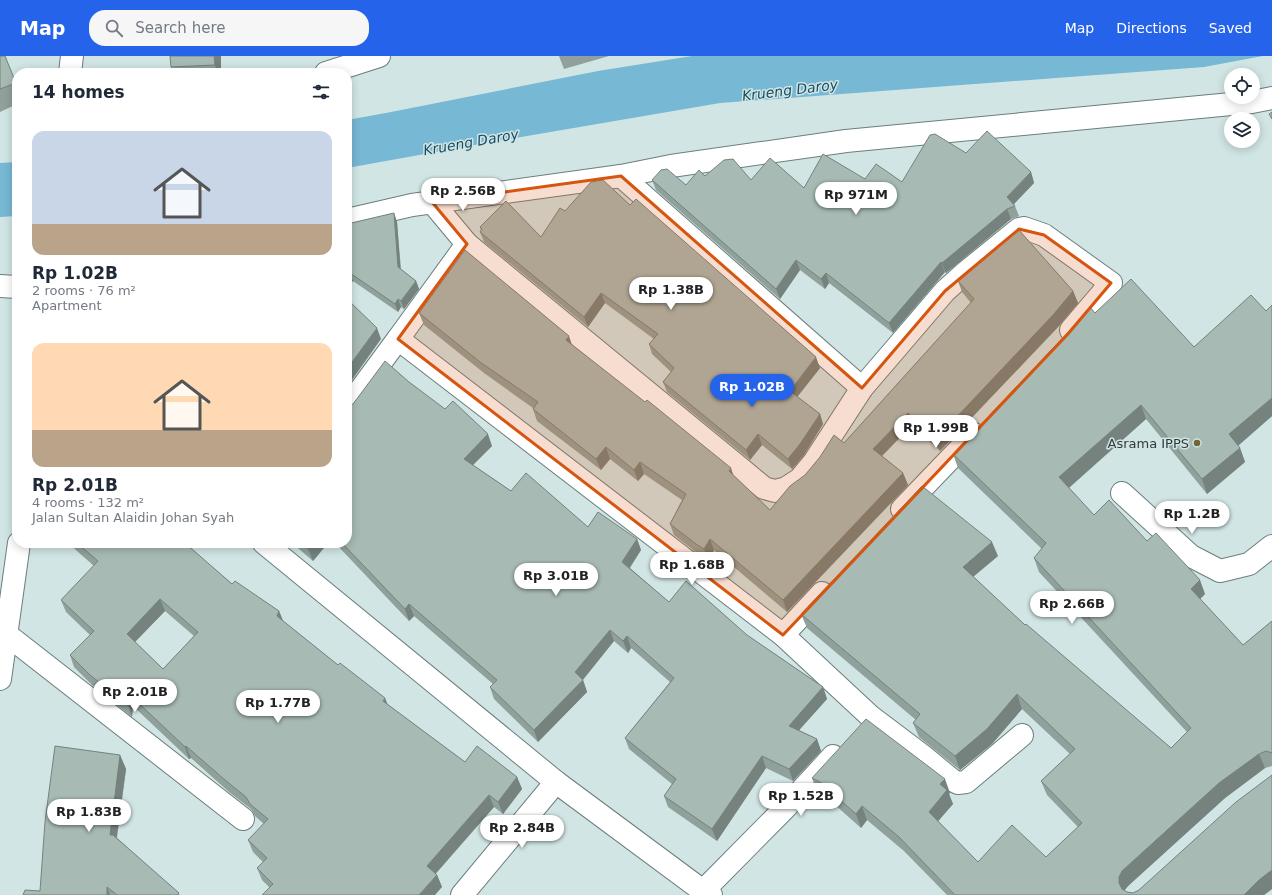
<!DOCTYPE html>
<meta charset="utf-8">
<style>
:root{--surface:#fff;--page:#f6f6f7;--text:#1f2937;--muted:#747a83;--accent:#2563eb}
body{margin:0;font-family:"DejaVu Sans",sans-serif;background:var(--page);color:var(--text);height:100vh;display:flex;flex-direction:column;font-size:15px;white-space:nowrap}
*{box-sizing:border-box;margin:0}
p{font-size:13px;color:var(--muted)}
.icon{flex:none;width:22px;height:22px;fill:none;stroke:currentColor;stroke-width:2;stroke-linecap:round;stroke-linejoin:round}
.map{position:relative;flex:1;overflow:hidden}
.details{position:absolute;left:12px;top:12px;width:340px;height:480px;display:flex;flex-direction:column;background:var(--surface);border-radius:16px;box-shadow:0 2px 10px #0003}
.details>*{flex:none}
.buttons{position:absolute;left:1224px;top:12px;display:grid;gap:8px}
.buttons a{display:grid;place-items:center;width:36px;height:36px;border-radius:50%;background:var(--surface);box-shadow:0 2px 10px #0003;font-size:20px}
.price{position:absolute;translate:-50% -34px;padding:0 9px;border-radius:14px;background:#fff;color:#222;font-size:13px;line-height:26px;filter:drop-shadow(0 1px 2px #0008)}
.price::after{content:'';position:absolute;left:50%;top:24px;width:12px;height:9px;margin-left:-6px;background:inherit;clip-path:polygon(0 0,100% 0,50% 100%)}
.price.on{background:var(--accent);color:#fff}
ul{padding:0;list-style:none}
li{display:grid;align-content:center;gap:8px;height:212px;padding:0 20px}
li span{display:grid;place-items:center;height:124px;border-radius:12px;color:#555}
li>.icon{margin-inline-start:auto}
span .icon{width:72px;height:72px;fill:#fffc;stroke-width:1}
li b{font-size:17px}
h2{display:flex;justify-content:space-between;align-items:center;height:48px;padding:0 20px;font-size:17px}
header{display:flex;align-items:center;gap:24px;box-sizing:border-box;height:56px;padding:0 20px;background:var(--accent);color:#fff}
header strong{font-size:19px}
nav{display:flex;gap:22px;margin-inline-start:auto;font-size:14px}
.search{width:280px;height:36px;background:var(--page);display:flex;align-items:center;gap:10px;box-sizing:border-box;padding:0 14px;border-radius:16px;color:var(--muted);font-size:15px}
.map>svg:first-child{display:block}
.water{fill:#77b8d5}
.lines{fill:none;stroke-linecap:round;stroke-linejoin:round}
.minor-casing{stroke:#6b7e7d;stroke-width:24}
.major-casing{stroke:#6b7e7d;stroke-width:24}
.minor{stroke:#fff;stroke-width:22}
.major{stroke:#fff;stroke-width:22}
.wall{fill:#90a09a;fill-rule:evenodd}
.shaded-wall{fill:#75827d}
.building{fill:#a7bab3;stroke:#75827d;fill-rule:evenodd}
.marked{fill:#d65610;fill-opacity:0.2;stroke:#d65610;stroke-width:3;stroke-linejoin:round}
.poi-dot{fill:#6e6733;stroke:#d0e5e4;stroke-width:1.5}
.labels{text-anchor:middle;dominant-baseline:central;stroke-width:3;stroke-linejoin:round;paint-order:stroke}
.poi-label{font-size:13px;fill:#313a39;stroke:#d0e5e4;text-anchor:end}
.water-label{font-size:14px;font-style:italic;fill:#194d63;stroke:#d0e5e4}
</style>
<header>
<strong>Map</strong>
<div class="search"><svg class="icon" aria-label="search" viewBox="0 0 24 24"><circle cx="10" cy="10" r="6"/><path d="M15 15l6 6"/></svg>Search here</div>
<nav><a>Map</a><a>Directions</a><a>Saved</a></nav>
</header>
<div class="map">
<svg width="1272" height="839" viewBox="0 0 1272 839">
<rect width="100%" height="100%" fill="#d0e5e4"/>
<!-- water -->
<g class="water">
<path d="M692,0h571l-59,11 -484,36 -223,38 -150,27v-48l39,-7 212,-42z"/>
<path d="M17,106v54l-17,1v-54z"/>
</g>
<g class="lines">
<defs>
<g id="minor">
<path d="M326,17l53,-17"/>
<path d="M621,120l241,212"/>
<path d="M432,146l35,42 279,229 18,15 11,3 11,-3 14,-9 14,-17 48,-74 83,-97 21,-19 53,-43 5,-1 20,7 67,48 -40,47"/>
<path d="M347,164l65,-15 209,-29 50,-10 175,-25 406,-39 20,-4"/>
<path d="M0,230l17,1"/>
<path d="M398,283l69,-95"/>
<path d="M347,352l51,-69 385,296 87,81 53,40 29,24 6,3 8,-1 56,-47"/>
<path d="M1122,437l69,63 29,15 29,-7 23,-18"/>
<path d="M902,453l72,-75"/>
<path d="M264,487l292,239 147,109 8,4"/>
<path d="M6,578l237,185"/>
<path d="M783,579l39,-42"/>
<path d="M703,835l84,-85 46,-50"/>
<path d="M462,839l94,-113"/>
</g>
<g id="major">
<path d="M70,17l2,-17"/>
<path d="M0,623l19,-136"/>
</g>
</defs>
<!-- minor casing -->
<use href="#minor" class="minor-casing"/>
<!-- major casing -->
<use href="#major" class="major-casing"/>
<!-- minor -->
<use href="#minor" class="minor"/>
<!-- major -->
<use href="#major" class="major"/>
</g>
<!-- wall -->
<g class="wall">
<path d="M0,0h5l12,30v18l-17,8z"/>
<path d="M221,0v17h-48l-2,-6z"/>
<path d="M559,0h50l-45,13z"/>
<path d="M966,97l65,19 3,11 -20,21 1,2 4,10 -8,3 -65,54 -1,-1 -52,61 -64,-50 -4,6 -25,-19 -20,29 -124,-109 -4,-10 34,5 19,-9 46,4 53,8 98,-6z"/>
<path d="M630,149l190,163 -23,29 23,17 3,10 -19,31 -12,14 -30,-24 -12,15 -83,-68 -4,-10 8,-10 -19,-18 -3,-10 5,-5 -49,-36 -17,24 -104,-85 -4,-10 1,-1 -1,-4 61,10 24,-26z"/>
<path d="M394,157l3,9 4,47 15,12 3,8 -15,20 -3,-2 -3,5 -45,-31 -6,7v-64z"/>
<path d="M958,225l115,10 5,12 -20,24 -118,124 -28,-26 -30,31 21,17 5,12 -121,127 -73,-62 -5,10 -8,-4 -27,-21 -4,-11 12,-24 -38,-26 -6,7 -28,-22 -9,11 -64,-49 -4,-12v-1l-49,-35 -60,-48 -5,-12 154,33 160,129 37,35 35,-35 39,-32 127,-140 -9,-11z"/>
<path d="M1272,249v111l-34,30 2,2 5,14 -38,32 -61,-75 -77,69 25,27 53,26 58,53 -5,5 43,46 29,-24v145l-7,2 -40,30 -97,88 -4,5 3,1 6,1 6,-3 133,-115v114l-8,6h-317l-43,-44 -37,-31 -6,8 -36,-32 -8,-4 -5,-14 138,15 -1,1 4,10 -15,17 40,41 68,-5 32,-30 -31,-32 -6,-14 29,-27 -48,-45 -30,35 -32,26 -41,-33 -6,-14 3,-3 -109,-92 -6,-14 197,-58 -25,21 52,48 146,123 16,-16 -148,-160 -5,-14 8,-9 -84,-81 -5,-14 142,-141 99,34 72,-36z"/>
<path d="M409,326l83,64 -19,19 38,26 77,36 49,12 4,11 -11,18 39,34 78,33 76,52 4,12 -28,31 18,9 4,12 -28,30 -27,-13 -49,73 -49,-34 -4,-11 8,-12 -43,-35 -4,-11 45,-56 -39,-34 -3,5 -14,-12 -31,39 4,12 -49,50 -44,-43 -4,-12 3,-3 -79,-68 -5,5 -74,-78h12z"/>
<path d="M68,487h117l47,41 47,27 4,10 55,44 49,39 78,58 52,15 5,12 -19,25 -9,-7 -59,66 2,2 5,12 -172,1 -8,-8 -5,-12 6,-6 -10,-10 -5,-12 16,-16 -9,-8 -4,-7 -22,-17 -38,-34 -2,1 -56,-53 -1,11 -38,-30 -20,-20 -4,-12 20,-20 -24,-23 -5,-12 33,-34zM165,555l29,25 -31,33 -28,-27z"/>
<path d="M292,487h36l-15,18z"/>
<path d="M120,699l6,14 -9,69 63,57h-157l17,-4z"/>
</g>
<!-- shaded-wall -->
<g class="shaded-wall">
<path d="M214,0h7v17h-4l-2,-8z"/>
<path d="M1031,116l3,11 -23,24 -4,-10z"/>
<path d="M1007,153l4,10 -65,54 -4,-10z"/>
<path d="M394,157l3,9 4,54 -3,-9z"/>
<path d="M796,204l4,10 -20,29 -4,-10z"/>
<path d="M941,206l4,10 -52,61 -4,-10z"/>
<path d="M350,217l3,8 -6,7v-12z"/>
<path d="M826,217l3,10 -4,6 -4,-10z"/>
<path d="M416,225l3,8 -15,20 -3,-8z"/>
<path d="M1073,235l5,12 -20,24 -118,124 -5,-11z"/>
<path d="M601,237l4,10 -17,24 -4,-10z"/>
<path d="M398,243l3,8 -3,5 -3,-8z"/>
<path d="M377,272l4,11 -34,48v-18z"/>
<path d="M569,280l4,12 -7,-8z"/>
<path d="M816,301l4,11 -26,33 -4,-10z"/>
<path d="M1272,342v18l-38,33 -5,-15z"/>
<path d="M1141,349l5,14 -82,73 -5,-15z"/>
<path d="M908,357l4,12 -35,36 -4,-12z"/>
<path d="M820,358l3,10 -19,31 -12,14 -4,-10z"/>
<path d="M488,378l4,12 -24,24 -4,-11z"/>
<path d="M758,378l4,11 -12,15 -4,-10z"/>
<path d="M606,391l4,12 -9,11 -5,-11z"/>
<path d="M1240,392l5,14 -38,32 -5,-15z"/>
<path d="M640,406l4,12 -6,7 -4,-11z"/>
<path d="M731,412l4,12 -6,-9z"/>
<path d="M903,417l5,12 -121,127 -4,-12z"/>
<path d="M637,483l4,11 -15,23 -4,-11z"/>
<path d="M710,483l4,11 -5,10 -5,-11z"/>
<path d="M992,486l6,14 -30,25 -5,-14z"/>
<path d="M313,487h15l-15,18 -5,-12z"/>
<path d="M1200,524l5,14 -9,9 -5,-14z"/>
<path d="M160,543l5,12 -34,35 -4,-12z"/>
<path d="M409,548l5,12 -5,5 -4,-12z"/>
<path d="M279,555l5,12 -7,-7z"/>
<path d="M610,574l4,11 -34,42 3,-3 4,12 -49,50 -4,-12 41,-58z"/>
<path d="M627,580l4,12 -3,5 -5,-12z"/>
<path d="M823,631l4,12 -34,38 -4,-11z"/>
<path d="M129,638l4,12 -1,11 -4,-12z"/>
<path d="M1017,638l5,15 -30,35 -32,26 -5,-14z"/>
<path d="M385,642l5,12 -7,-9z"/>
<path d="M817,683l4,12 -28,30 -4,-12z"/>
<path d="M186,690l5,12 -2,1 -4,-12z"/>
<path d="M1259,698l6,14 -40,30 -97,88 -4,5v4l-5,-12v-6l3,-6 97,-88z"/>
<path d="M120,699l6,14 -11,80 -5,-14z"/>
<path d="M762,700l4,12 -49,73 -5,-12z"/>
<path d="M517,721l5,12 -19,25 -5,-12z"/>
<path d="M945,723l5,14 -1,1 4,10 -19,22 -5,-14 11,-28z"/>
<path d="M489,739l5,12 -62,71 -5,-12z"/>
<path d="M862,750l5,14 -6,8 -5,-14z"/>
<path d="M1272,814v19l-8,6h-20l15,-15z"/>
<path d="M437,819l5,12 -7,8h-16z"/>
<path d="M107,831l3,8h-3z"/>
</g>
<!-- building -->
<g class="building">
<path d="M0,0h5l11,27 -16,6z"/>
<path d="M170,0h44l1,9 -44,2z"/>
<path d="M1272,56v7l-3,-5z"/>
<path d="M987,75l44,41 -24,25 8,9 -8,3 -65,54 -1,-1 -52,61 -63,-50 -5,6 -25,-19 -20,29 -124,-109 9,-10 6,-1 19,16 13,-15 6,6 19,-16 9,-1 18,21 19,-22 34,30 19,-34 42,25 11,-15 26,18 28,-47 5,-1 31,19z"/>
<path d="M603,124l27,25 6,-6 180,158 -26,34 30,23 -20,30 -12,15 -30,-25 -12,16 -83,-68 11,-14 -25,-24 9,-10 -57,-41 -17,24 -104,-85 2,-3 -2,-2 26,-26 35,36 19,-29 5,3 26,-29z"/>
<path d="M394,157l4,54 18,14 -15,20 -3,-2 -3,5 -45,-31 -3,3v-52z"/>
<path d="M1019,174l54,61 -20,24 -118,125 -27,-27 -35,36 30,24 -120,127 -73,-61 -6,10 -8,-5 -26,-20 16,-30 -46,-32 -6,8 -28,-23 -10,12 -63,-50 5,-7 -58,-40 -61,-49 46,-63 104,86 -3,4 79,62 2,-2 84,68 -2,3 41,39 20,-24 15,-11 15,-18 14,-22 10,8 130,-144 -16,-18z"/>
<path d="M1131,223l63,68 57,-52 15,16 6,-6v93l-43,36 11,14 -38,31 -61,-74 -82,72 35,38 15,-15 38,41 9,-8 44,47 -9,9 52,56 29,-24v132l-6,-2 -7,3 -40,29 -97,88 -3,6v6l3,6 5,3 6,1 6,-3 97,-88 36,-27v95l-13,10 -15,15h-289l-56,-58 -37,-31 -6,8 -36,-32 -8,-4 54,-59 79,60 -5,5 7,6 -18,22 49,50 34,-37 34,32 36,-34 -41,-42 34,-32 -58,-55 -30,35 -32,27 -42,-33 7,-9 -119,-100 121,-128 70,56 -29,25 62,58 1,-1 145,124 20,-20 -157,-170 12,-15 -93,-89 118,-125 19,-22 5,6z"/>
<path d="M347,243l30,29 -30,41z"/>
<path d="M385,305l24,21 36,27 8,-8 35,33 -24,25 47,32 15,-18 62,54 10,-15 39,27 -15,23 47,40 17,-21 61,54 76,52 -34,39 28,13 -28,30 -27,-13 -50,73 -48,-33 12,-17 -51,-41 49,-60 -47,-42 -4,5 -13,-11 -35,42 8,8 -49,50 -44,-43 7,-7 -88,-76 -4,5 -63,-66h5v-135l6,-4z"/>
<path d="M77,487h108l47,41 3,-3 44,30 -2,5 61,49 2,-2 45,35 -2,3 82,61 12,-16 40,31 -19,25 -9,-7 -62,71 10,9 -18,20h-157l11,-11 -16,-16 10,-10 -19,-18 20,-21 -18,-15 -4,-7 -21,-17 -39,-34 -1,1 -56,-53 -1,11 -38,-30 -20,-20 24,-24 -33,-31 37,-39zM160,543l38,33 -35,37 -36,-35z"/>
<path d="M302,487h11l-5,6z"/>
<path d="M55,690l65,9 -10,80h3l66,58 -2,2h-60l-10,-8v8h-84l2,-5 15,1 5,-69z"/>
</g>
<!-- marked area -->
<path class="marked" d="M621,120l241,212 83,-97 74,-62 25,6 67,48 -44,52 -284,300 -385,-296 69,-95 -35,-42z"/>
<!-- markers -->
<circle class="poi-dot" cx="1197" cy="387" r="4"/>
<g class="labels">
<!-- poi labels -->
<g class="poi-label">
<text x="1189" y="387">Asrama IPPS</text>
</g>
<!-- water labels -->
<g class="water-label">
<text transform="translate(790 34) rotate(-7)">Krueng Daroy</text>
<text transform="translate(471 86) rotate(-10)">Krueng Daroy</text>
</g>
</g>
</svg>
<div class="buttons">
<a><svg class="icon" aria-label="locate" viewBox="0 0 24 24"><circle cx="12" cy="12" r="6"/><path d="M12 2v4M12 18v4M2 12h4M18 12h4"/></svg></a>
<a><svg class="icon" aria-label="layers" viewBox="0 0 24 24"><path d="M12 4l9 5-9 5-9-5zM3 14l9 5 9-5"/></svg></a>
</div>
<b class="price" style="left:463px;top:156px">Rp 2.56B</b>
<b class="price" style="left:856px;top:160px">Rp 971M</b>
<b class="price" style="left:671px;top:255px">Rp 1.38B</b>
<b class="price on" style="left:752px;top:352px">Rp 1.02B</b>
<b class="price" style="left:936px;top:393px">Rp 1.99B</b>
<b class="price" style="left:1192px;top:479px">Rp 1.2B</b>
<b class="price" style="left:692px;top:530px">Rp 1.68B</b>
<b class="price" style="left:556px;top:541px">Rp 3.01B</b>
<b class="price" style="left:1072px;top:569px">Rp 2.66B</b>
<b class="price" style="left:135px;top:657px">Rp 2.01B</b>
<b class="price" style="left:278px;top:668px">Rp 1.77B</b>
<b class="price" style="left:801px;top:761px">Rp 1.52B</b>
<b class="price" style="left:89px;top:777px">Rp 1.83B</b>
<b class="price" style="left:522px;top:793px">Rp 2.84B</b>
<section class="details">
<h2>14 homes<svg class="icon" aria-label="filters" viewBox="0 0 24 24"><path d="M4 7h16M4 17h16"/><circle cx="9" cy="7" r="2"/><circle cx="15" cy="17" r="2"/></svg></h2>
<ul>
<li><span style="background:linear-gradient(#c9d6e8 75%,#b9a48a 0)"><svg class="icon" aria-label="home" viewBox="0 0 24 24"><path d="M3 11l9-7 9 7M6 9v11h12V9"/></svg></span><div><b>Rp 1.02B</b><p>2 rooms · 76 m²</p><p>Apartment</p></div></li>
<li><span style="background:linear-gradient(#ffd9b3 70%,#b9a48a 0)"><svg class="icon" aria-label="home" viewBox="0 0 24 24"><path d="M3 11l9-7 9 7M6 9v11h12V9"/></svg></span><div><b>Rp 2.01B</b><p>4 rooms · 132 m²</p><p>Jalan Sultan Alaidin Johan Syah</p></div></li>
</ul>
</section>
</div>
